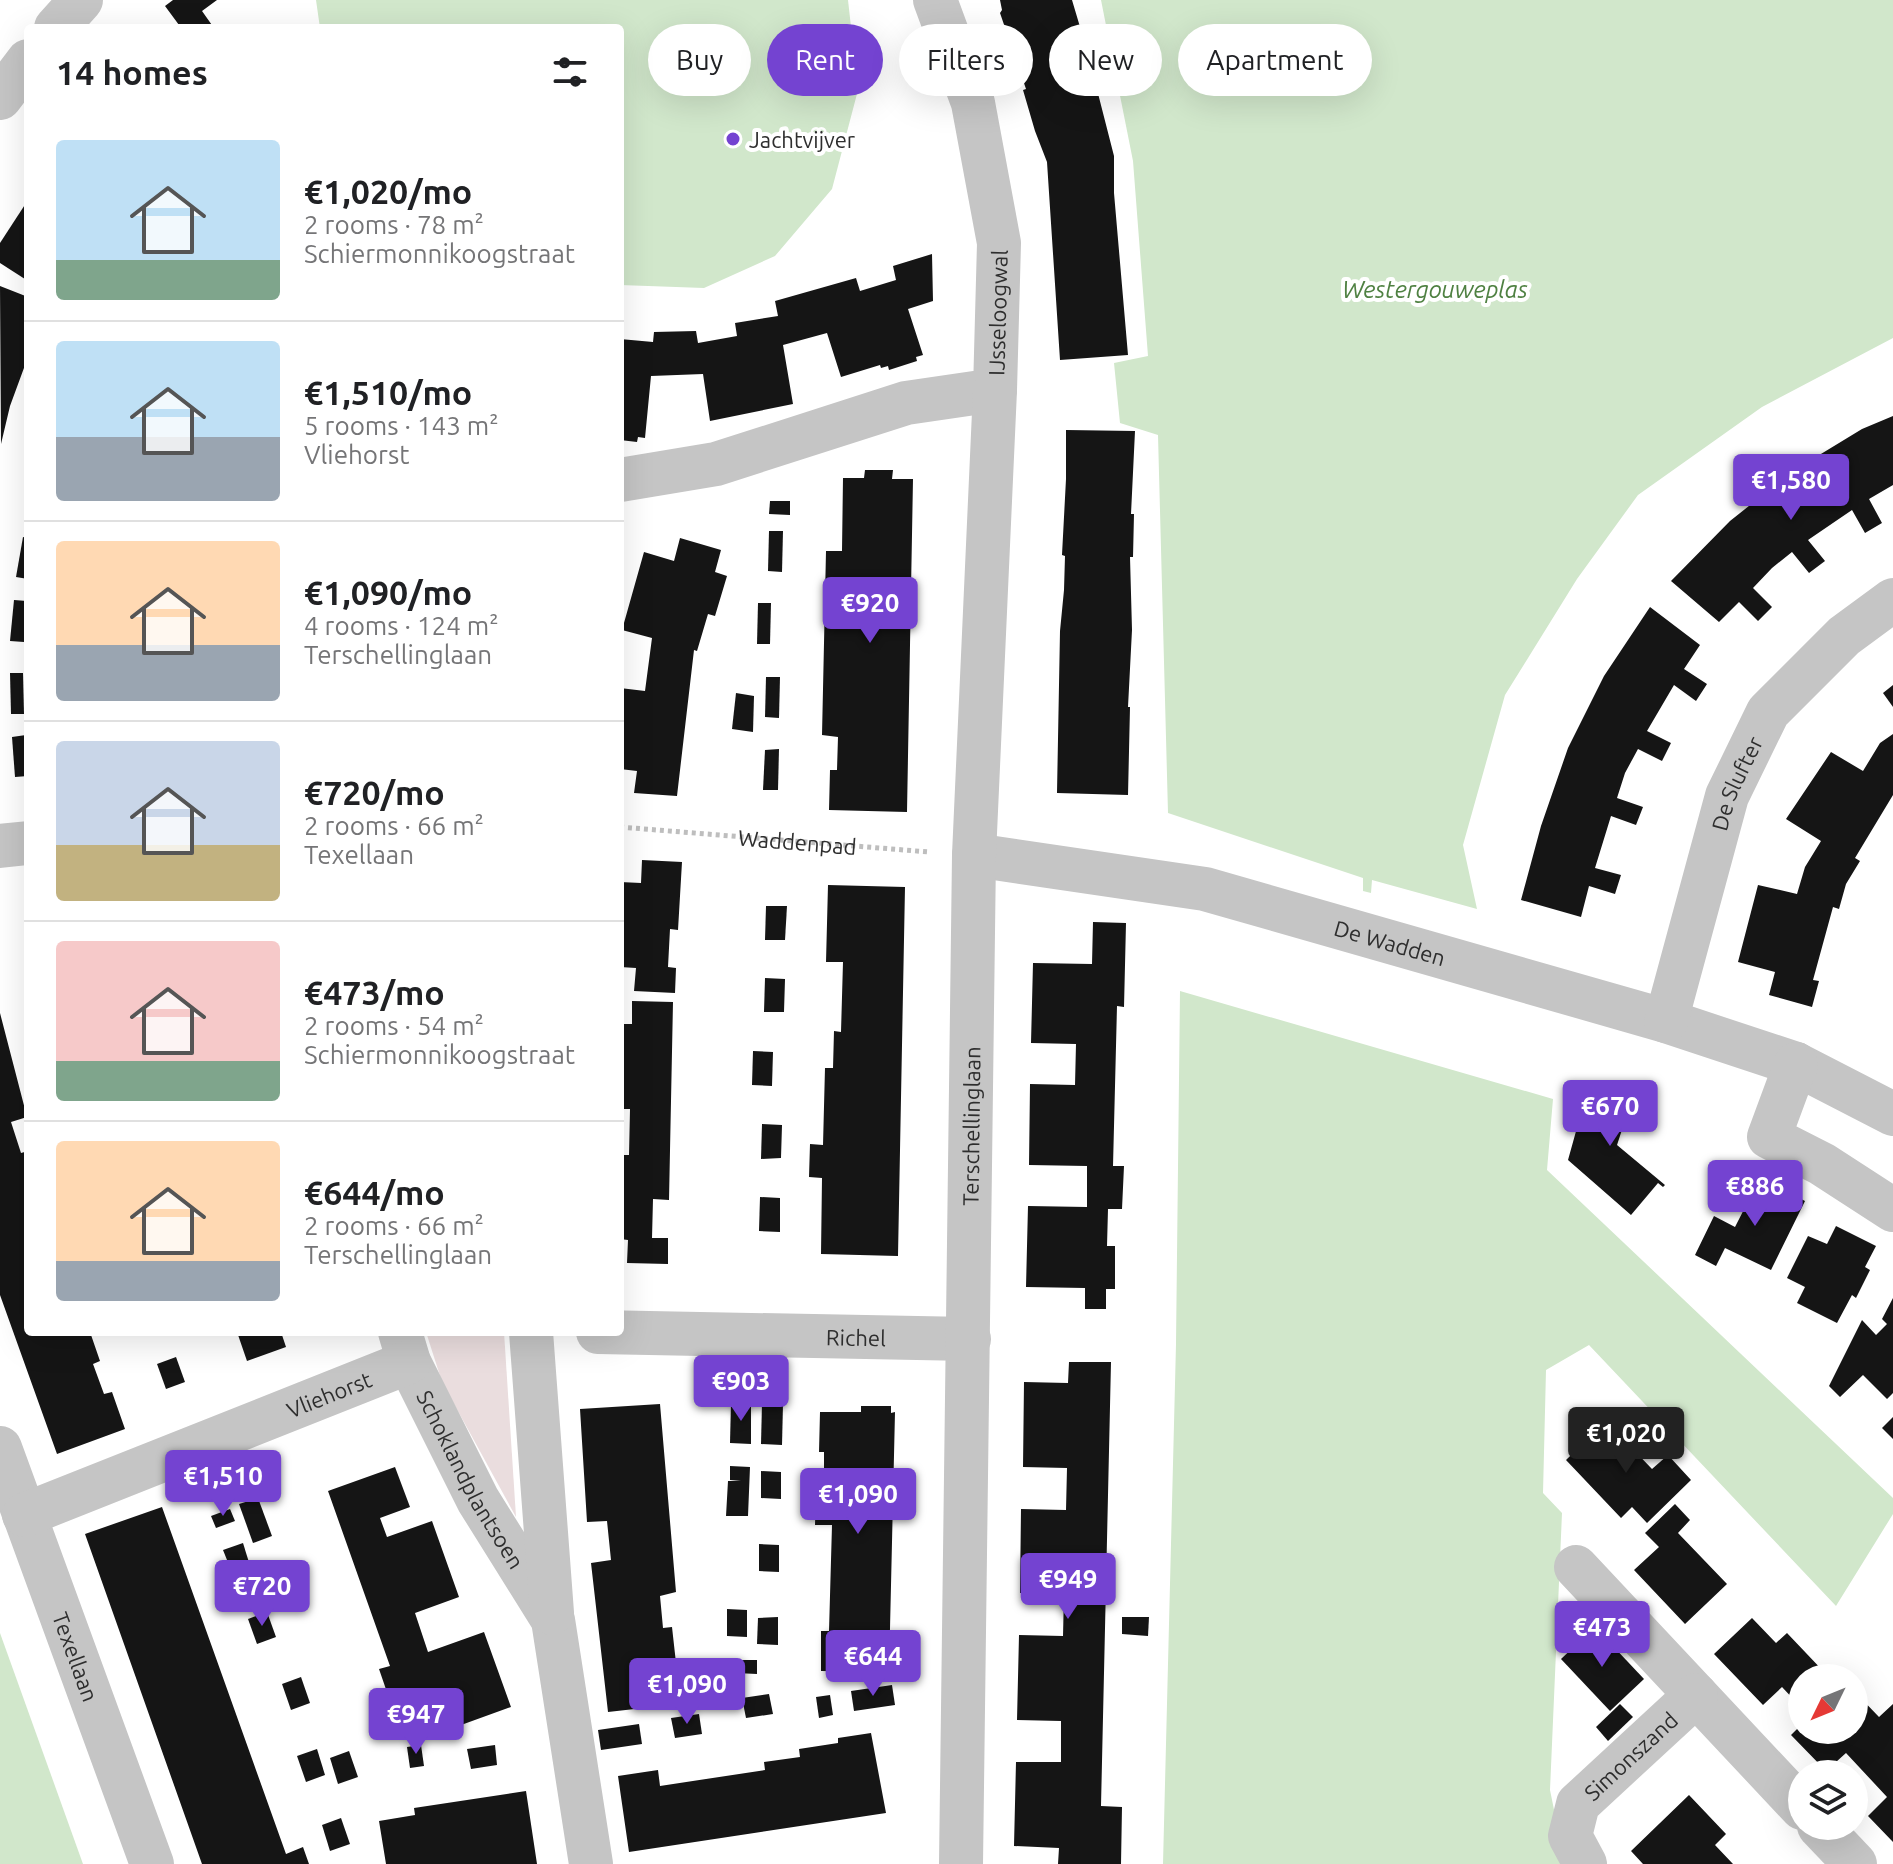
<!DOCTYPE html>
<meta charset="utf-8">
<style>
:root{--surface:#fff;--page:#f2f2f2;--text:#202124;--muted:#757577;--line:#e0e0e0;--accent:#7443d1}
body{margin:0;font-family:Ubuntu,sans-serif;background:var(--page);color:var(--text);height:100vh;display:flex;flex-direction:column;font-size:30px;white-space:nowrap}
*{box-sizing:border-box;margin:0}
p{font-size:26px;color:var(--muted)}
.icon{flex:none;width:44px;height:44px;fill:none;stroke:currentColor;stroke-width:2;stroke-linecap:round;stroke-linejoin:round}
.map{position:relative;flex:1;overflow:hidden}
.panel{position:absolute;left:24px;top:24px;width:600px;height:1312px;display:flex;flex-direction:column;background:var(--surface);border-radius:8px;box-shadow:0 8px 32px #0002}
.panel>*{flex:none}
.banner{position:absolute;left:648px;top:24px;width:760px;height:72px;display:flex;gap:16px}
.needle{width:52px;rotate:227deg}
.buttons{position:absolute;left:1788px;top:1664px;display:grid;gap:16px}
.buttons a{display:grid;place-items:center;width:80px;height:80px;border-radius:50%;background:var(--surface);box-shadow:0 8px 32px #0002;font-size:40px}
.price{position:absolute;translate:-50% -68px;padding:0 18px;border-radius:8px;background:var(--accent);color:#fff;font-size:26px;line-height:52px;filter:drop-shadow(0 2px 4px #0008)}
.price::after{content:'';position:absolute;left:50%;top:48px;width:24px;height:18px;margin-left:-12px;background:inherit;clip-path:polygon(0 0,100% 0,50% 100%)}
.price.active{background:#222;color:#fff}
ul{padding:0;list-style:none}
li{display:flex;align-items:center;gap:24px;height:200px;padding:0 32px}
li+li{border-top:2px solid var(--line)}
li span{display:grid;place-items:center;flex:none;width:224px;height:160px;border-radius:8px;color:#555}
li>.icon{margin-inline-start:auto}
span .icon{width:96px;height:96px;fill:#fffc;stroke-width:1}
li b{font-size:34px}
h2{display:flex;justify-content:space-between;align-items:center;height:96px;padding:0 32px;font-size:34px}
.pill{padding:0 28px;border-radius:36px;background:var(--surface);box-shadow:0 8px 32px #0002;font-size:28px;line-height:72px}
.pill.active{background:var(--accent);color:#fff}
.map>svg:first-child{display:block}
.green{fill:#eaddde}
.water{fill:#d1e7cb}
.building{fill:#151515}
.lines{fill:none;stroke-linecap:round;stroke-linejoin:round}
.path{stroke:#bebebe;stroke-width:5;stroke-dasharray:4 4;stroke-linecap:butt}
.minor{stroke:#c5c5c5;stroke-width:44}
.poi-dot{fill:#7443d1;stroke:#fff;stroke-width:3}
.labels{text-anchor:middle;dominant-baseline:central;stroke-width:8;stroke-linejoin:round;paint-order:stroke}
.poi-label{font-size:22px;fill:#2e2e2e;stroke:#fff;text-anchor:start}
.street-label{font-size:22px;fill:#2e2e2e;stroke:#fff}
.water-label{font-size:24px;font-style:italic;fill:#4f8142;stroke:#fff}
</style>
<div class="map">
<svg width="1893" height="1864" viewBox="0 0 1893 1864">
<rect width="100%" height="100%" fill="#fff"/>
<!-- green -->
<path class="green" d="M426,1332h78l12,185 -74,-135z"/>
<!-- water -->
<g class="water">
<path d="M316,0h532l10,90 -26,99 -57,67 -71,32 -84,-3v-257h-300z"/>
<path d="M1101,0h792v338l-131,69 -124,88 -61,84 -72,116 -42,150 14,64 -105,-29 -1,13 -8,-2v-13l-195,-65 -10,-378 -38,-12 -6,-60 34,-7 -15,-195z"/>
<path d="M1180,991l373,108 -6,71 346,328v16l-57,92 -247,-261 -43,25 -3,123 19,20 -12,277 15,74h-402l13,-520z"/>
<path d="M0,1633l83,231h-83z"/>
</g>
<!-- building -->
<g class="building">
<path d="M173,0h44l-15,11 12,17h-40l5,-3 -14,-19z"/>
<path d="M1000,0h72l11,37 -4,1 10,33 3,-1 22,86v37l14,162 -68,5 -13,-198 -12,-31 -12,-41 3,-1 -26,-76 2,-3z"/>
<path d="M28,200v81l-28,-18v-20z"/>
<path d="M932,254l1,47 -25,8 15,46 -7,2 1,4 -28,9 -1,-4 -7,2 -1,-3 -39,12 -14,-44 -44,12 10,59 -83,17 -7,-47 -52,2 -6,62 -7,-1 -1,5 -17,-2v-101l33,3 1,-10 42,-1 2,12 39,-7 -2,-13 43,-7 -3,-15 81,-23 4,13 36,-11 -3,-14z"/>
<path d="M0,286l28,11v60l-18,49 -9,38z"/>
<path d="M1893,416v69l-24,14 13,24 -17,10 -13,-23 -44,30 17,21 -16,12 -17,-21 -20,16 -19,20 19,19 -14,14 -19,-19 -20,20 -48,-41 59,-60 63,-50 69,-42z"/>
<path d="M1066,430l69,1 -4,83h3l-1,43h-3l2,73 -4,77h2l-2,88 -71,-2 3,-162 4,-41 1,-34 -3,-1 4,-76z"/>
<path d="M865,470h28l-1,9h21l-6,333 -78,-2 1,-40h7l1,-33 -16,-2 4,-184h16l1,-73h21z"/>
<path d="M770,501h20v14l-21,-1z"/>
<path d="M769,531h14l-1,41 -14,-1z"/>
<path d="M23,537l5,1v41l-12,-2z"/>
<path d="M680,538l41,12 -6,22 12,4 -12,40 -7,-2 -11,37 -3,-1 -17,146 -43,-3 3,-22 -17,-2v-81l25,3 7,-53 -30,-8 22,-78 30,9z"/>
<path d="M14,600l13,1 -3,41 -14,-1z"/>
<path d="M758,603h13l-1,41h-13z"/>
<path d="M1650,607l50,38 -16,24 23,15 -11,17 -22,-16 -27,46 24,12 -9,18 -24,-12 -13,24 -8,25 26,9 -7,18 -25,-9 -16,52 26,7 -6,19 -26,-8 -8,31 -60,-17 20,-74 27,-78 36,-72z"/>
<path d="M10,673h13l1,41h-13z"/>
<path d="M766,677h14l-1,41 -14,-1z"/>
<path d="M1893,685v22l-10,-14z"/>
<path d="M736,693l18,3 -1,36 -21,-3z"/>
<path d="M1893,734v61l-38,63 5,3 -14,23 -7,25 -6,-2 -20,73 6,1 -7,26 -43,-12 6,-23 -37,-10 20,-77 39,9 8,-27 16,-26 -35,-22 45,-67 32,19 17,-28z"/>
<path d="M26,735l2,41 -13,1 -3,-40z"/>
<path d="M779,749l-1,41h-15l2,-40z"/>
<path d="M642,860l40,2 -4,68 -8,-1 -2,38 8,1 -1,25 -41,-2 2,-23 -16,-1v-85l21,1z"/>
<path d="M828,885l77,2 -7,369 -77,-2 1,-76 -13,-1 1,-33 13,1 2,-77h8l1,-37 7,1 2,-70h-17z"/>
<path d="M766,906h21l-2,34h-20z"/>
<path d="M1093,922l33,1 -2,84 -7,-1 -4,160h11l-2,43h-14l-1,37h8v43h-9v20h-21v-21l-59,-1 2,-81 59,1v-41l-58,-1 1,-81 45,1 1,-41 -45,-1 2,-80 59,1z"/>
<path d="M765,978l20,1 -1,33h-20z"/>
<path d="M632,1001l41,1 -4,198 -16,-1 -1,39h16v26l-41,-1 1,-23 -8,-1v-84h9l1,-46h-10v-85h12z"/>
<path d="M0,1013l27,104 -16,5 10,31 7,-2v181h62l10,29 -7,3 11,30 8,-2 13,37 -68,25 -57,-159z"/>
<path d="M753,1051l20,1 -1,34 -20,-1z"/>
<path d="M1590,1081l44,12 -17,52 48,40 -2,2 -5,-4 -27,32 -63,-55z"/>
<path d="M762,1124l20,1 -1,33 -20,1z"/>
<path d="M1760,1178l45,23 -34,69 -46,-22 -9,18 -21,-11 19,-39 21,11z"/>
<path d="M760,1197l20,1v34l-21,-1z"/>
<path d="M1836,1226l40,20 -11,21 5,3 -14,28 -4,-3 -15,28 -40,-20 8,-16 -18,-9 21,-42 19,8z"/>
<path d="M1893,1298v95l-6,6 -24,-24 -23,22 -11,-11 33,-66 14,15 11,-11 -5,-5z"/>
<path d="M237,1332h44l5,15 -39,14z"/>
<path d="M176,1357l9,25 -19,7 -9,-25z"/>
<path d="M1069,1362h42l-10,444 21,1 -1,57h-63l1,-16 -45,-2 2,-84h45v-41l-44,-1 2,-85 44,1 1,-42 -44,-1 1,-84 45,1 1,-42 -44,-1 1,-85 44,1z"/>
<path d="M731,1402l20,1v41l-21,-1z"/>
<path d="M762,1403l21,1 -1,41 -21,-1z"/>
<path d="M660,1404l16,188 -16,4 3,32 9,-1 4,36 8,2 4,38 -80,9 -17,-149 20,-3 -4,-39 -20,1 -7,-113z"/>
<path d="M861,1406h30v7l4,-1 -6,260 -68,-1v-40h8l3,-106h-17l1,-40h8v-33h-5l1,-40h41z"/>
<path d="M1893,1417v22l-11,-11z"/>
<path d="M1606,1421l46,48 16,-14 23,25 -44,43 -15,-16 -11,11 -55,-58z"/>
<path d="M730,1466l20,1 -2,49h-22l2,-35h13l-11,-1z"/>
<path d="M395,1467l15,40 -30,11 7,19 45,-16 27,76 -44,16 13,39 56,-20 27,75 -83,30 -15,-43 -23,7 -11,-32 11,-3 -62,-175z"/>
<path d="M761,1471l20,1v27l-20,-1z"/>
<path d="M258,1498l14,38 -19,7 -14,-39z"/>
<path d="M1675,1504l15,16 -12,13 49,51 -42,40 -51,-54 25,-23 -14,-14z"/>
<path d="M162,1507l124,347 17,-7 6,17h-107l-117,-330z"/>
<path d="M230,1509l5,12 -19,7 -5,-12z"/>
<path d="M243,1543l8,26 -18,6 -10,-25z"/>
<path d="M759,1544l20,1v27l-20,-1z"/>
<path d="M727,1609l20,1v27l-20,-1z"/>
<path d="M267,1612l9,25 -19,7 -9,-25z"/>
<path d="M778,1617v28l-21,-1 1,-26z"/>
<path d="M1122,1617h27l-1,19 -26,-2z"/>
<path d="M1752,1618l24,25 11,-10 38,40 -4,5h-19v18l-6,6 -14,-15 -19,18 -49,-51z"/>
<path d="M1595,1627l49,52 -34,32 -49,-52z"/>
<path d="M737,1660h20v14l-21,-1z"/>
<path d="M301,1677l9,26 -19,7 -9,-26z"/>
<path d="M892,1685l3,20 -41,6 -3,-20z"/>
<path d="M1854,1691l25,26 14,-13v138l-25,-26 19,-19 -41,-44 -20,18 -35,-36 11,-11v6h52z"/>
<path d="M769,1694l4,20 -27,4 -4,-20z"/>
<path d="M830,1695l3,20 -14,3 -3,-21z"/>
<path d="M1620,1704l13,13 -25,24 -12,-14z"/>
<path d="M699,1714l3,20 -27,4 -4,-20z"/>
<path d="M639,1724l3,20 -41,6 -3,-20z"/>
<path d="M871,1733l15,80 -257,39 -11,-76 40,-6 2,16 105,-16 -1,-8 36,-5 -1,-8 39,-6v-5z"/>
<path d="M421,1745l3,21 -14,2 -3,-21z"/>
<path d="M495,1745l2,20 -26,4 -4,-20z"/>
<path d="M317,1749l8,26 -19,7 -9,-26z"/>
<path d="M349,1751l9,26 -20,7 -8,-26z"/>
<path d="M526,1791l11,73h-151l-7,-43 36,-6 -1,-7z"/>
<path d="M1689,1795l37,39 -11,11 18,19h-90l-12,-13z"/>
<path d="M341,1818l9,26 -20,7 -8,-26z"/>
</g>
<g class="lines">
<!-- path -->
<path class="path" id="s1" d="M620,827l309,25"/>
<!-- minor -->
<g class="minor">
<path d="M56,28l25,-28"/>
<path d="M0,98l28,-37"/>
<path id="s2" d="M620,480l96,-16 190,-61 89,-13 4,-147 -26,-140 -38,-103"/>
<path d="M0,846l28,-3"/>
<path id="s3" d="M974,855l231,34 461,132 130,43 97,50"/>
<path id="s4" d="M1666,1021l61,-225 41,-84 76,-76 49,-36"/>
<path d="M1796,1064l-27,73 53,27 71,46"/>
<path id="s5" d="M400,1332l9,30 69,138 75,120 38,244"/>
<path d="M531,1332l21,281"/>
<path id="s6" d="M598,1332l371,7"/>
<path id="s7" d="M0,1448l152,416"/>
<path id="s8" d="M24,1515l385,-153"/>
<path d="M1576,1567l226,241"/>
<path d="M1819,1826l36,38"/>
<path id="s9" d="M961,1864l13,-1009 21,-465"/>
<path id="s10" d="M1585,1864l-15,-28 8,-32 118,-109"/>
</g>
</g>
<!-- markers -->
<circle class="poi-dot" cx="733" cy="139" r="8"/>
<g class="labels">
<!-- poi labels -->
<g class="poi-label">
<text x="749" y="139">Jachtvijver</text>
</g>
<!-- street labels -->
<g class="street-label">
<text stroke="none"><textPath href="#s2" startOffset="464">IJsseloogwal</textPath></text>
<text stroke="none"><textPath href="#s4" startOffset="248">De Slufter</textPath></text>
<text stroke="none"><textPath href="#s1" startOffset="178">Waddenpad</textPath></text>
<text stroke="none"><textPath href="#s3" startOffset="426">De Wadden</textPath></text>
<text stroke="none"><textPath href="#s9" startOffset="738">Terschellinglaan</textPath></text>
<text stroke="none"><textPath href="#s6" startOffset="258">Richel</textPath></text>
<text stroke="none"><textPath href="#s8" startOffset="328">Vliehorst</textPath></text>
<text stroke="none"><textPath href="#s5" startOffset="164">Schoklandplantsoen</textPath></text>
<text stroke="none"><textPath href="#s7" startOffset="222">Texellaan</textPath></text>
<text stroke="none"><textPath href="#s10" startOffset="136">Simonszand</textPath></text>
</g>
<!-- water labels -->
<g class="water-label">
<text x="1435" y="289">Westergouweplas</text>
</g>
</g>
</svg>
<div class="buttons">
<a><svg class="needle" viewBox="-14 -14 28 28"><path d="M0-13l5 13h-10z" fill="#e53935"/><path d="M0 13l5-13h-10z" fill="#757577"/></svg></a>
<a><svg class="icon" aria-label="layers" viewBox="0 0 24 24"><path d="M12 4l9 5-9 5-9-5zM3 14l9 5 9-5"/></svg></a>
</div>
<b class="price" style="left:1791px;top:522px">€1,580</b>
<b class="price" style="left:870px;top:645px">€920</b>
<b class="price" style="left:1610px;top:1148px">€670</b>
<b class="price" style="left:1755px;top:1228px">€886</b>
<b class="price" style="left:741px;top:1423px">€903</b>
<b class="price active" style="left:1626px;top:1475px">€1,020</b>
<b class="price" style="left:223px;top:1518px">€1,510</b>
<b class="price" style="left:858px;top:1536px">€1,090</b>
<b class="price" style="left:1068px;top:1621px">€949</b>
<b class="price" style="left:262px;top:1628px">€720</b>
<b class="price" style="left:1602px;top:1669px">€473</b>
<b class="price" style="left:873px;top:1698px">€644</b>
<b class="price" style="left:687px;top:1726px">€1,090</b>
<b class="price" style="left:416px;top:1756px">€947</b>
<div class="banner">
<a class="pill">Buy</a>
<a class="pill active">Rent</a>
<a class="pill">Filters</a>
<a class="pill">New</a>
<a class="pill">Apartment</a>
</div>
<section class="panel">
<h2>14 homes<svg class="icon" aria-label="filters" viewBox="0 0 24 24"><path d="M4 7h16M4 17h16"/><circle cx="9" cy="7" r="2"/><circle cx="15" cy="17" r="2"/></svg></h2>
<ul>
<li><span style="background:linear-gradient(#bfe0f5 75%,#7fa58c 0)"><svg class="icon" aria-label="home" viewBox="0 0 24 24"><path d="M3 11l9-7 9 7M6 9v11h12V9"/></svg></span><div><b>€1,020/mo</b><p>2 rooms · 78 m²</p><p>Schiermonnikoogstraat</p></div></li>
<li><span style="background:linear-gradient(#bfe0f5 60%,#9aa5b1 0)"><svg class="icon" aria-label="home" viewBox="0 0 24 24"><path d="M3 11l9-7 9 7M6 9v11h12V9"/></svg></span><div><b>€1,510/mo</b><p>5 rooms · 143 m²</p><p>Vliehorst</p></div></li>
<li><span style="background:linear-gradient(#ffd9b3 65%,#9aa5b1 0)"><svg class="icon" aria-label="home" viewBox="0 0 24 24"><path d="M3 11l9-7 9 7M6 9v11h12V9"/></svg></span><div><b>€1,090/mo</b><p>4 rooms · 124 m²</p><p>Terschellinglaan</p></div></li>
<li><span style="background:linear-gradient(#c9d6e8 65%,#c2b280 0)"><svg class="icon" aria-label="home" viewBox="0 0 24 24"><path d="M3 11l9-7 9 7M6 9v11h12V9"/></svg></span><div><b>€720/mo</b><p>2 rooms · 66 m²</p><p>Texellaan</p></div></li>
<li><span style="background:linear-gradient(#f6c9c9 75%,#7fa58c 0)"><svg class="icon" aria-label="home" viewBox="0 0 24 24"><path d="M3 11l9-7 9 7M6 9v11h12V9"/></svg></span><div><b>€473/mo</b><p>2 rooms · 54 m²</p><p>Schiermonnikoogstraat</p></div></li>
<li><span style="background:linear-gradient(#ffd9b3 75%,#9aa5b1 0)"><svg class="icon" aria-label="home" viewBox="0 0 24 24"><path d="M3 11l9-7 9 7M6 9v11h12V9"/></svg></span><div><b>€644/mo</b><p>2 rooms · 66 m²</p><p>Terschellinglaan</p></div></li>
</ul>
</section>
</div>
